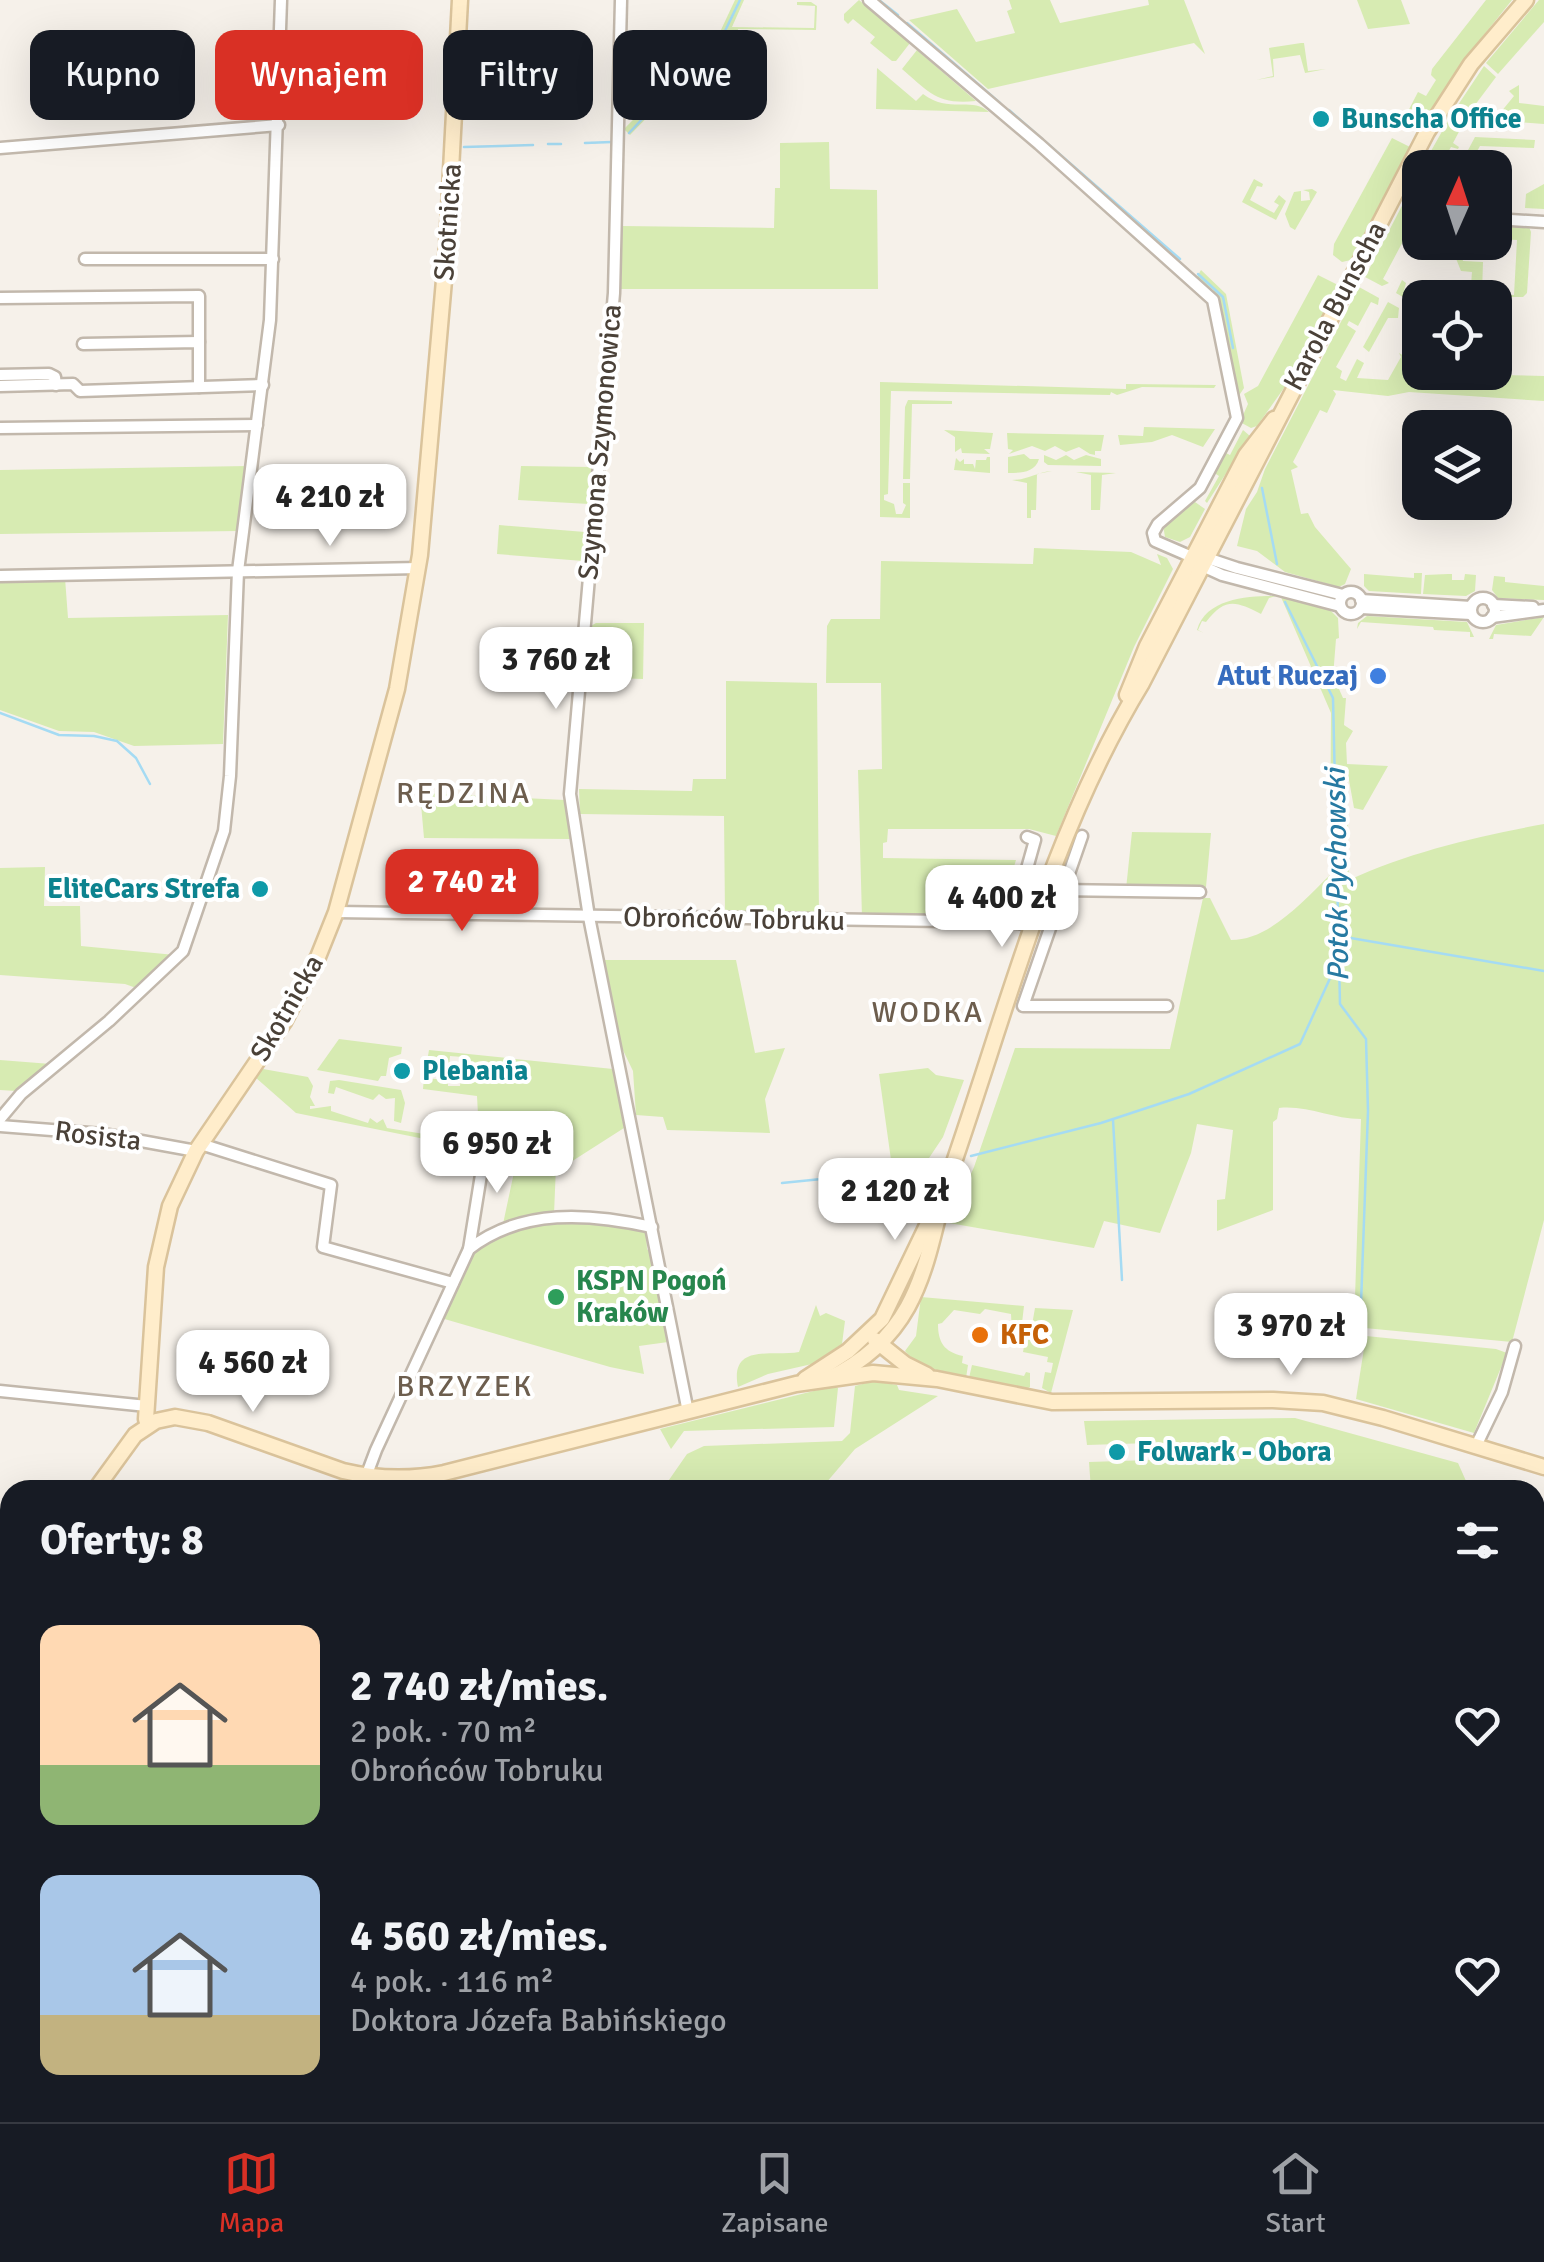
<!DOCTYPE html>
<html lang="pl">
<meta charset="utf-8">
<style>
:root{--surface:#171b24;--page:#20242c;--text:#f1f3f6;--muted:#9ea1a6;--line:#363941;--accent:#d93025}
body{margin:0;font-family:Signika,sans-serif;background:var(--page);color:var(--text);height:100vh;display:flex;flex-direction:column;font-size:38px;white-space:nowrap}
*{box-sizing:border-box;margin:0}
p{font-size:32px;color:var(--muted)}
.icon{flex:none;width:55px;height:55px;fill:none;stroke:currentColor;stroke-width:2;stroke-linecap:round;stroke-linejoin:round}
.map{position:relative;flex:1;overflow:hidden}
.drawer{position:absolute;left:0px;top:1480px;width:1545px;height:642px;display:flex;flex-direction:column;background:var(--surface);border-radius:30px 30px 0 0;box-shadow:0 10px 40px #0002}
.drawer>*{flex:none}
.top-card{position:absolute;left:30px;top:30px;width:1000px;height:90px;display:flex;gap:20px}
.needle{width:65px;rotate:3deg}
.tools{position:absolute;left:1402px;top:150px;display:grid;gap:20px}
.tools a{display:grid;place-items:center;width:110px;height:110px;border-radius:20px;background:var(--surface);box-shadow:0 10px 40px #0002;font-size:50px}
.price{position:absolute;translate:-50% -85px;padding:0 22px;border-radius:20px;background:#fff;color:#222;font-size:32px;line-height:65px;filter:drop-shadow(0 2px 5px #0008)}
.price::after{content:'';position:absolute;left:50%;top:60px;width:30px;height:22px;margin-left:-15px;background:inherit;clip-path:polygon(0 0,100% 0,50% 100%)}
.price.on{background:var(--accent);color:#fff}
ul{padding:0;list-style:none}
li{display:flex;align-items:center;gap:30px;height:250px;padding:0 40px}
li span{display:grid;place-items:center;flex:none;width:280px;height:200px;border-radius:20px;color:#555}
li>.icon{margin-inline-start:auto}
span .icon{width:120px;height:120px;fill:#fffc;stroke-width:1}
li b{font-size:42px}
h2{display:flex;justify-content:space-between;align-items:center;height:120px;padding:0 40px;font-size:42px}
.tag{padding:0 35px;border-radius:20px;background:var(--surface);box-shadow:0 10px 40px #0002;font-size:35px;line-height:90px}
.tag.on{background:var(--accent);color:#fff}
.menu{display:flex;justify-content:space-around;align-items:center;height:140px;border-top:2px solid var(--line);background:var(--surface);font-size:28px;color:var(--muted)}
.menu a{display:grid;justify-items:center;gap:5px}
.menu .on{color:var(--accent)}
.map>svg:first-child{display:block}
.green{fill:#d7ebb2}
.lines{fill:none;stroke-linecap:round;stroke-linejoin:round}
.stream{stroke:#a5dbf3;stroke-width:2.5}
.street-casing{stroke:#c2b8ac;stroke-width:15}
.secondary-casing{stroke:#dac39b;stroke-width:19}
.street{stroke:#fff;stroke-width:10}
.secondary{stroke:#ffedcb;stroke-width:14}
.culture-dot{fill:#0f9aa8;stroke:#fff;stroke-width:4}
.shop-dot{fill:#3f7fe0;stroke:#fff;stroke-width:4}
.leisure-dot{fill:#2e9e5b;stroke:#fff;stroke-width:4}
.food-dot{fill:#e8710a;stroke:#fff;stroke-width:4}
.labels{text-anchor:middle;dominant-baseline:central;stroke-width:8;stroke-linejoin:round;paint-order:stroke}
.culture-label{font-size:28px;font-weight:bold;fill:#0d838f;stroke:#fff;text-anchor:start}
.street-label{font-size:28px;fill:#4a4138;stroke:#fff}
.shop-label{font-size:28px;font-weight:bold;fill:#366cbe;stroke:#fff;text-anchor:end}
.leisure-label{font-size:28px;font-weight:bold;fill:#27864d;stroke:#fff;text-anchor:start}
.food-label{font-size:28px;font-weight:bold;fill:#c56008;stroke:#fff;text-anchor:start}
.neighbourhood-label{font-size:30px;letter-spacing:2.5px;fill:#6d5e4e;stroke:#fff}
.water-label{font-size:30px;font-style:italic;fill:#277aa2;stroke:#fff}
</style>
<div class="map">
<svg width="1544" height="2122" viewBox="0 0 1544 2122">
<rect width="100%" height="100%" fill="#f6f1ea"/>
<!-- green -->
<g class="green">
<path d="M735,0h9l-12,27 82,1 1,-22 -18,-1v-3h14l6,4 -1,24 -78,-1 -2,24h-13v14l-5,-4h-18l-70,72 -6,-6 96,-97z"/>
<path d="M859,0l51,43 -14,18h-4l-22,-18 5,-6 -22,-18 -5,5 -4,-4v-6z"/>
<path d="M1009,0h41l10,23 89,-18 -1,-5h36l21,54 -11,-11 -206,46 -79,-69 48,-11 19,33 39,-9 -8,-22 5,-2z"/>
<path d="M1357,0h44l9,24 -42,5z"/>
<path d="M1486,0h26l-49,61 -45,70 -13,-5 -2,-5 15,-29 8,4 10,-16 -5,-5 1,-6z"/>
<path d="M1539,0h5v22l-46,52 -12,-11z"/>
<path d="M1301,43h3l4,28 18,-2 -21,4 -5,-18 -27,4 1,18 -18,3 17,-4 -4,-28z"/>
<path d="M917,50l59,51c-39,4 -47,-9 -74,-32z"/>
<path d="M1484,66l12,11 -24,32 12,8 12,1 18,-22 -5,-5 10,-6v18l25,3v18l-79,-6 -4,6 -11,-7z"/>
<path d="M877,68l39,33 7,-7c26,20 48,2 66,18l-113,-3z"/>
<path d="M1449,119l13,7 -9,17 6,4 -1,2 -7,-2 -11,20h-18z"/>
<path d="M1475,137l60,3 -1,8 -54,-2 -12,21h-9z"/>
<path d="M1392,138l18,9 -59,113 -9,2 -9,-7 1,-11z"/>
<path d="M829,142l1,47 47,1 1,99h-257l1,-63 152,2 1,-40h5v-45z"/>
<path d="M1420,171v55l-4,7 -7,-3 -26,49 6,4 -7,3 -17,-9z"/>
<path d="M1254,179l9,5 -1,3 -5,-1 -7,14 24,13 5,-8 -5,-3 5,-7 7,6 -10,19 -34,-18z"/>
<path d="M1544,184v25l-19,-1 1,-14z"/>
<path d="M1312,189l5,3 -22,38 -5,-3 -5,-13 9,-22 7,-1v10l9,-1 -1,-8 -6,-2z"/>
<path d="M1501,226l28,1 2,5 -4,61 -4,4h-16l-2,8 -10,3v-10l-19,-2 -5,-11 1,-13 -11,-1 -6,-15 7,1 1,4 20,1 -1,31 32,2 3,-55 -17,-1z"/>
<path d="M1201,270l25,24 18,94 -6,9 -19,-96 -6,-11 -16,-13z"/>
<path d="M1318,275l20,10 -54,103 -27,38 -6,2 -11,-6 8,-18 -4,-10 14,-8z"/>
<path d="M1402,280l4,3 -2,7 41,5 5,-7 19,1 -1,8 -55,-3 -5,6 -12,-7z"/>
<path d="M1359,287l20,11 -1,7 -7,-3 -13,24 -9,-5 -2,4 9,6 -20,36 6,4 -2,7 6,3 11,-22 7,4 -7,15 31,2 13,-23 -2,-4 10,6 -2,14 17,6 1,-6h13l-1,10 33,1 1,-11 24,-1v-57h7l-2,60 44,1v25l-135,-9 -21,4 -55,-6 3,4 -9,19 -7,-3 -27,52 5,5 -7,3 10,44 7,-1 7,14 36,42 -6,15 -6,3 -54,-15 -28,-21 -20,-5 9,-37 11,-17 8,-23z"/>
<path d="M1388,302l11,6 -1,10h-10l-19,34 -6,-5z"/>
<path d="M880,382l246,7v-5l90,1 -2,3 -72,-1 -25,8 -6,-3 -1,3 -219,-4 -3,103 -4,1v5l10,4 2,10h6l4,-9 -3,-2v-20h7v35l-30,-1z"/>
<path d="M908,400l44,1v3h-40l-2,75h-7l2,-72z"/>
<path d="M1144,427l71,2 -12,18 -31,-12 -20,7 -32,3 -2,-10 25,1z"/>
<path d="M944,430l49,3 -3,16h-6l6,5 -28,-1 -1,-5 -6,4v-15z"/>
<path d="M1243,430l7,6 -43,67 -2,-2 14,-25 -6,-4 11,-20 6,3z"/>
<path d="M1007,433l97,2 -3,16h-6v4l6,1 -11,-2 -11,-7 -13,5 -11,-6 -10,5 -13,-5 -23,8 4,-4 -5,-1z"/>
<path d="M1024,454l6,5h9c-4,14 -19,14 -31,14v-16z"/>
<path d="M1044,455l12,5 10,-5 8,5 12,-5 15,4v7l-53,-1 -4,-3z"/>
<path d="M987,457h3v16l-36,-3 2,-12 4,4 4,-3v5h9l2,5 1,-9h10z"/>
<path d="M248,466l-9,65 -239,3v-64z"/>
<path d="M521,466l71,1 -3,37 -71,-4z"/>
<path d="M1052,471l-15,3 -1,36h-5v8h-4v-35l-15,-3c16,0 25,-8 40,-9z"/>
<path d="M1076,472l40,1 -14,2 -2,35h-9v-35z"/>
<path d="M1195,502l10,7 -15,28 -10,5 -15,-5 -2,-12z"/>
<path d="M499,525l86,7 -2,29 -86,-7z"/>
<path d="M1034,548l97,4 30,13 -4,-11 10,4 6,11 -39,78 -78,189 -27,-7h-141l-1,13 -4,1v15l133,2 -18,60 -136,-2 -4,-148 24,-1 -1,-86h-55l1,-57 4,-7h49l1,-58 152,3z"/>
<path d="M1414,573h8l-1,21 -52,-3 -5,-5v-12l50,4z"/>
<path d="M1448,574h4v6h12l1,-6 11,1 -1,16 -9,5 -43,-2 2,-19z"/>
<path d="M1494,576l11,1v5l39,4v14l-46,-2 -6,-8z"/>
<path d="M65,578l3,40 160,-3 -5,129 -89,2 -40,-14 -35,-1 -59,-21v-131z"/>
<path d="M1276,596l-7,2 -8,16c-25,-13 -36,-17 -55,8l-4,-1 -4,9 6,3 -7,-3c9,-32 51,-34 79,-34z"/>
<path d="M1281,597l47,11 10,10 1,20 -3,1 -3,38 7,1v5l-2,-4 -3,1 8,18h3l-2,27 9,6 -7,12 1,21 41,2 -25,44 -9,-2 -7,-39 2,111c60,-28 130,-44 195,-56v396l-32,122 -158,-15 7,-208c-29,0 -54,-14 -82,-11l-2,11 -4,3v88l-56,21v-31l8,-1 8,-69 -36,-6 -6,29 -31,80 -56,-12 -10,27 -145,-25 25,-56 41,-119 155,1 33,-151h7l21,42c39,0 73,-40 99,-65l1,-162z"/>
<path d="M1367,616l100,6 7,15h-4v-5l-36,-2 -1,-3 -72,-5 -4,7 1,-6z"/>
<path d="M1544,617l-13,19 -37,-2 -1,5h-4l7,-14z"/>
<path d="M596,623h48l-1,56 -58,-2 4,-50z"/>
<path d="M726,681l91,2 2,234 -94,-2 -1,-99 -144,-2 -1,-25 113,2 1,-12h33z"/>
<path d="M420,793l145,7 5,39 -146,-1z"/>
<path d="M1132,832l79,1 -5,54 -14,3 -66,-1z"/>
<path d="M45,867l-1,39h36l1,40 94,9 -36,34 -14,-5 -125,-9v-107z"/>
<path d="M603,960h133l19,93 30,-5 -20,51 5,34 -103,-3 -4,-13 -27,-2 -3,-44 -13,-27z"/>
<path d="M339,1039l63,8 -1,7 -12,4 -3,18h-5l-3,5 -61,-11z"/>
<path d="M429,1050l184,19 11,59 -61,39 -7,-1 -2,48 -30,3 -21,7 14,-66 -29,-6 2,-18 -11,-1 -2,-37 -54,-7 1,-11 24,2v6h12l3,-29 -13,-1 -2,20 -23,-3z"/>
<path d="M0,1060l51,4 -35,27 -16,-1z"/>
<path d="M928,1068l8,7 28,5 -21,57 -18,27 -33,3 -13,-93z"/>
<path d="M263,1069l45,8 5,9 -3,11 5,9h-5v3l21,-3v5l37,12 2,-5 7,5 6,-4 4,9 87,14v7l-178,-36 -41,-36z"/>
<path d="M339,1080l62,10 4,13 -4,20 -7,-2 1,-23 -9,1 -7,-5 -6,6 -37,-13 -2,7 -6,-1 2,-12z"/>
<path d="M598,1219l48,11 1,19 6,6 15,87 -29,4 5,28 -34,-7 -169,-49 34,-70 48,-23z"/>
<path d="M921,1297l103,9 -2,17 10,2 3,-17 38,2 -22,83 -9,-5 3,-16 6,1 2,-10 -6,-1 1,-5 -25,-5 2,-11 -13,-7 -1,-20 -26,-5 -5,5 -26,-4 -12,13 -4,1c0,18 6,28 25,32l-1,7 6,2 -2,13c-21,-6 -48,-10 -61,-27l11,-15z"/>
<path d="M816,1305l4,11 6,-3 19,8 -3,23 -30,20 -44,10 -30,13c-9,-45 36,-30 61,-35z"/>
<path d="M1366,1336l130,13 11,4 -33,80 -118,-34z"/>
<path d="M972,1365l52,11 2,-4 4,1v14l-5,3 -56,-12z"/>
<path d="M874,1381l23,4 2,5 39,6 -83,53 -35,41h-158l25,-36 17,-8 138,-5 8,-8 5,-47z"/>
<path d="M830,1387l8,1 -4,39 -150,4 -13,18 -11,-20z"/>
<path d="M1295,1418l163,45 8,18 -1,9h-374l-2,-28 62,-2v-17l-64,2 -3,-24z"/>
<path d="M1535,1554l9,1v117l-9,4z"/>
<path d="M10,1981v131h702l2,10h-714v-134z"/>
<path d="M1540,2090l4,2v30h-149l-1,-8 10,-1 131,-1v-21z"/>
<path d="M1133,2113h87l4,9h-84z"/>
<path d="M1271,2113l83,1 10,8h-90z"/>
</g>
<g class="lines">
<!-- stream -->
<g class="stream">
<path d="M879,0l19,15"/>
<path d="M907,23l93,80"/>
<path d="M1009,110l171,149"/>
<path d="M629,133l96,-102 15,-31"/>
<path d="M585,143l27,-1"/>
<path d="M548,144h13"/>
<path d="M464,147l69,-2"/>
<path d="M1198,274l25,23 10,51"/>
<path d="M1262,488l15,76"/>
<path d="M1285,602l48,96 7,306 26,35 2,72 -8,220"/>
<path d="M0,713l59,22 35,1 23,5 19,17 14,26"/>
<path d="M1339,936l205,35"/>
<path d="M1113,1120l9,160"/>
<path d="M971,1156l130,-33 88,-29 111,-50 37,-81"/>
<path d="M782,1183l128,-13 27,-7"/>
</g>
<defs>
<g id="street">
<path d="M621,0l-7,293 -44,501 19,123 99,495"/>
<path d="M869,0l170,144 174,156 24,118 -37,70 -42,36 -5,9 2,8 37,16 15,1 30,10 106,27"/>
<path d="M0,148l279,-23"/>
<path d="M1495,219l49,3"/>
<path d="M85,259h188"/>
<path d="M0,298l199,-2v46"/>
<path d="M83,344l116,-2v45"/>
<path d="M0,375l49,-1 6,3 1,8"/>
<path d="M0,386l73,-2 7,7 183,-6"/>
<path d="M0,428l257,-3"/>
<path d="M1200,565l22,10 118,31"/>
<path d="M0,576l419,-8"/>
<circle cx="1351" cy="603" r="11"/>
<circle cx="1483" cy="610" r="12"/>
<path d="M1361,600l110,7"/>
<path d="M1493,605l40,2"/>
<path d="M1361,608l110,6"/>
<path d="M1492,617l52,-7"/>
<path d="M1082,836l-59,170h144"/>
<path d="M1057,890l143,2"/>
<path d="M336,912l676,10 22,4"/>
<path d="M1012,922l23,-82 -8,-3"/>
<path d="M0,1119l21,-25 88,-73 74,-70 41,-120 6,-55 8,-205 32,-251 11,-320"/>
<path d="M0,1126l103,8 93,17"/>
<path d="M203,1140l4,6 124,39 -8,62 130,36"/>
<path d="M469,1249l17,-105"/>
<path d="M0,1391l147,15"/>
<path d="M1476,1446l26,-54 13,-46"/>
<path d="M361,1490l15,-40 93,-201c53,-41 120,-36 183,-22"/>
<path d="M0,1910l10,-2"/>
</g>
<g id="secondary">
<path d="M1127,695l20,-49 99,-191 28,-36"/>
<path d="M875,1340l30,24 22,11"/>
<path d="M805,1379l43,-28 34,-32 50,-104"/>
<path d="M828,1379c87,-42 96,-105 117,-191 60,-169 103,-351 197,-505l285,-551 44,-68 55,-64"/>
<path d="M148,1425l-2,-6 10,-152 14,-61 26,-55 88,-129 34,-65 18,-45 61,-223 23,-134 27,-309 13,-246"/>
<path d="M95,1490l40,-55 21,-14 19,-4 33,6 135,48c34,8 66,9 101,2l352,-89 77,-11 64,6 115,23 221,-2 50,3 60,15 161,49"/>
<path d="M0,1673l10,-21"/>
</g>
</defs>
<!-- street casing -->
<use href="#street" class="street-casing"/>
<!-- secondary casing -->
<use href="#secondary" class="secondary-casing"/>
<!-- street -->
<use href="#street" class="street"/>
<!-- secondary -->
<use href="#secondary" class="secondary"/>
</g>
<!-- markers -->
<g class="culture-dot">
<circle cx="1321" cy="119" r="10"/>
<circle cx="260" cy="889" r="10"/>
<circle cx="402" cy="1071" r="10"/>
<circle cx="1117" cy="1452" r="10"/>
</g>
<circle class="shop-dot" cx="1378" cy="676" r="10"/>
<circle class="leisure-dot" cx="556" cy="1297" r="10"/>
<circle class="food-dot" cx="980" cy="1335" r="10"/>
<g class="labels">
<!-- culture labels -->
<g class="culture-label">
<text x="1341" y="119">Bunscha Office</text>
<text x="240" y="889" text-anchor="end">EliteCars Strefa</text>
<text x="422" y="1071">Plebania</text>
<text x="1137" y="1452">Folwark - Obora</text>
</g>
<!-- street labels -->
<g class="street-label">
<text transform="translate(448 222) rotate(-86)">Skotnicka</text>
<text transform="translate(1335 306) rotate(-62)">Karola Bunscha</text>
<text transform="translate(600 442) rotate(-85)">Szymona Szymonowica</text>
<text transform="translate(734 919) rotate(1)">Obrońców Tobruku</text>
<text transform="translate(287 1008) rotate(-60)">Skotnicka</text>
<text transform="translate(98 1136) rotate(7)">Rosista</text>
</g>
<!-- shop labels -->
<g class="shop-label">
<text x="1358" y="676">Atut Ruczaj</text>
</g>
<!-- leisure labels -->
<g class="leisure-label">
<text x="576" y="1281">KSPN Pogoń<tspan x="576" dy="32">Kraków</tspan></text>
</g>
<!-- food labels -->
<g class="food-label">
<text x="1000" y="1335">KFC</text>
</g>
<!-- neighbourhood labels -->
<g class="neighbourhood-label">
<text x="464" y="793">RĘDZINA</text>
<text x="928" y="1012">WODKA</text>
<text x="465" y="1386">BRZYZEK</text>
</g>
<!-- water labels -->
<g class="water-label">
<text transform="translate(1337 875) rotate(-91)">Potok Pychowski</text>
</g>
</g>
</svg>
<div class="tools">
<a><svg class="needle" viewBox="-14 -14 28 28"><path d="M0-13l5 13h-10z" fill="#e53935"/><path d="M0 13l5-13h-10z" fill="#9ea1a6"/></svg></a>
<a><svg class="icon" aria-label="locate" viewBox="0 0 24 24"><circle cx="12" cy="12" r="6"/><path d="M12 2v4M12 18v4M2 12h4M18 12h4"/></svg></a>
<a><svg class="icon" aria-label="layers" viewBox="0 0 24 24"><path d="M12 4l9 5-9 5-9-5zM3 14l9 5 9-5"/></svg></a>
</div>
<b class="price" style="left:330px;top:549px">4 210 zł</b>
<b class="price" style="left:556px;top:712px">3 760 zł</b>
<b class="price on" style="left:462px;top:934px">2 740 zł</b>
<b class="price" style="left:1002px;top:950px">4 400 zł</b>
<b class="price" style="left:497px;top:1196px">6 950 zł</b>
<b class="price" style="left:895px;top:1243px">2 120 zł</b>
<b class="price" style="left:1291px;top:1378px">3 970 zł</b>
<b class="price" style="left:253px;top:1415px">4 560 zł</b>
<div class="top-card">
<a class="tag">Kupno</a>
<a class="tag on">Wynajem</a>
<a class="tag">Filtry</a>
<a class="tag">Nowe</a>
</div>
<section class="drawer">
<h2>Oferty: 8<svg class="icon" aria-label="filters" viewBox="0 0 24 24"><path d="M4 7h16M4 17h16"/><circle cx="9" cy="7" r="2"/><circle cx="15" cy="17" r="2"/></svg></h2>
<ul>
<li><span style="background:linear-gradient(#ffd9b3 70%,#8fb573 0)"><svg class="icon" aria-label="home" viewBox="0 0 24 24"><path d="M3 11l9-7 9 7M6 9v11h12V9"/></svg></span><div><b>2 740 zł/mies.</b><p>2 pok. · 70 m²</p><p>Obrońców Tobruku</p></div><svg class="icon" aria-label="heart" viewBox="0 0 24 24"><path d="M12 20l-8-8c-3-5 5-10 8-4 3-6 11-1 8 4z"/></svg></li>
<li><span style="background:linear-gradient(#a9c7e8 70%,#c2b280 0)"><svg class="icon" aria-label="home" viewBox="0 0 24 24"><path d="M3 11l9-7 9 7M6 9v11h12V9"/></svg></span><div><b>4 560 zł/mies.</b><p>4 pok. · 116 m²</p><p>Doktora Józefa Babińskiego</p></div><svg class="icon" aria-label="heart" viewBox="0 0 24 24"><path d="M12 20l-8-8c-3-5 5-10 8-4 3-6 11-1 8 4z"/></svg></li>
</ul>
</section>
</div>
<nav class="menu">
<a class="on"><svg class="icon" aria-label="map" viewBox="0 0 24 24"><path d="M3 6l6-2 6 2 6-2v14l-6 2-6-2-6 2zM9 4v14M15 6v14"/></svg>Mapa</a>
<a><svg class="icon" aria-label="saved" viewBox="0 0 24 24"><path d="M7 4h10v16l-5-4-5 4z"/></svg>Zapisane</a>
<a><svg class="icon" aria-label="home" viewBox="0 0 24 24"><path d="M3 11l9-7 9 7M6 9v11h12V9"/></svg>Start</a>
</nav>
